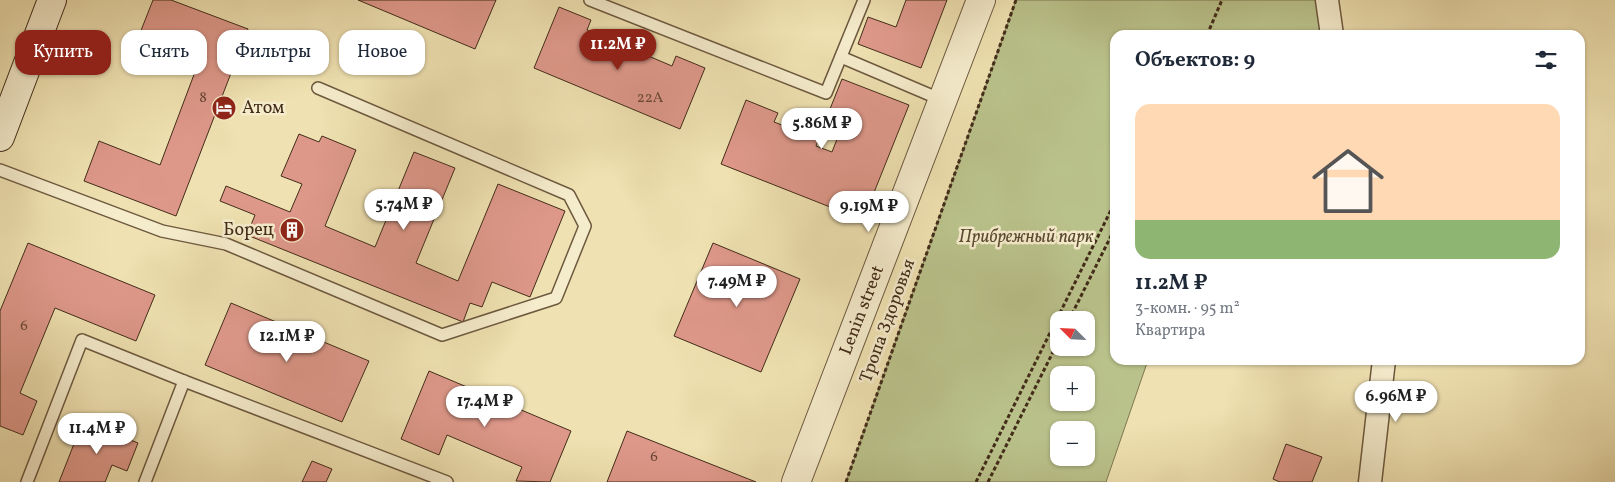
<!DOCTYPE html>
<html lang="ru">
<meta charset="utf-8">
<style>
:root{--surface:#fff;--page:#f6f6f7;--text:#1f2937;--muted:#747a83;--line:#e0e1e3;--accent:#8f2418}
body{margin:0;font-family:Vollkorn,serif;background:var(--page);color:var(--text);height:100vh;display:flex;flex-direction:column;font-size:19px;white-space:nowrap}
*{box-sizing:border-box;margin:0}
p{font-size:16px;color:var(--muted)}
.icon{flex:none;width:28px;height:28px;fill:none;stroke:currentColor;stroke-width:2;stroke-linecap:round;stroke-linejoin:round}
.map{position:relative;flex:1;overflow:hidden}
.drawer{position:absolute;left:1110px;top:30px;width:475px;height:335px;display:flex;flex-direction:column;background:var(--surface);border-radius:15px;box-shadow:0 1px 4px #0004}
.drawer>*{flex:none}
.top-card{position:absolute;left:15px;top:30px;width:475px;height:45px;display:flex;gap:10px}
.needle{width:32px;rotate:294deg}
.tools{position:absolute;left:1050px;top:311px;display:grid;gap:10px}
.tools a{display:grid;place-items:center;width:45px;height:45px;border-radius:10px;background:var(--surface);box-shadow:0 1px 4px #0004;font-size:25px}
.price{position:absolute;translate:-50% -42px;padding:0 11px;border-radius:18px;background:#fff;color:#222;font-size:16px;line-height:32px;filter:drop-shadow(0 1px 2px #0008)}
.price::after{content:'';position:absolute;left:50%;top:30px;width:15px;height:11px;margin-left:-8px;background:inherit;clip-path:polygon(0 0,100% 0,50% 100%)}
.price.active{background:var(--accent);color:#fff}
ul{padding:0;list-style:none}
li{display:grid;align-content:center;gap:10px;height:265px;padding:0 25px}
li+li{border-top:1px solid var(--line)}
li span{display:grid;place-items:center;height:155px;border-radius:15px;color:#555}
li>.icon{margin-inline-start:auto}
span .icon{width:90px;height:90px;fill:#fffc;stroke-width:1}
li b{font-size:21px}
h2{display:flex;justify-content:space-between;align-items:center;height:60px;padding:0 25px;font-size:21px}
.tag{padding:0 18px;border-radius:15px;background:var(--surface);box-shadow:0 1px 4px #0004;font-size:18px;line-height:45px}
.tag.active{background:var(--accent);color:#fff}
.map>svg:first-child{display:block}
.green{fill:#bac28b;stroke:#7e7752;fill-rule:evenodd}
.building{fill:#de988a;stroke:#422c19}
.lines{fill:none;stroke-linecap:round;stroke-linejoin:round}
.service-casing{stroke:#6d593f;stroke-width:14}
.minor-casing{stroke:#6d593f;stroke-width:25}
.tertiary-casing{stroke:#6d593f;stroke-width:30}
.secondary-casing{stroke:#422c19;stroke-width:30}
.path{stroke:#422c19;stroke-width:3;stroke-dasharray:4 2.5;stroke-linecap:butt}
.service{stroke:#f5eccc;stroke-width:11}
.minor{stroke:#f5eccc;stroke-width:22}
.tertiary{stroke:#f5eccc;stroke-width:28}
.secondary{stroke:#f5eccc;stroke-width:28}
.labels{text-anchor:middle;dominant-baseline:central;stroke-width:5;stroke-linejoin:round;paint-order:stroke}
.number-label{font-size:15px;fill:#694735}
.poi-label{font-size:18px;fill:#422c19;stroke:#f5eccc;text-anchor:start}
.park-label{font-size:18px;font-style:italic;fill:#5a4a30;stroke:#f5eccc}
.street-label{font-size:18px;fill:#422c19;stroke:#f5eccc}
</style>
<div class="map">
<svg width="1615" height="482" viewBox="0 0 1615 482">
<rect width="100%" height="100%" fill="#efe1b1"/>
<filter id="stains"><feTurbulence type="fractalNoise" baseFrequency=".004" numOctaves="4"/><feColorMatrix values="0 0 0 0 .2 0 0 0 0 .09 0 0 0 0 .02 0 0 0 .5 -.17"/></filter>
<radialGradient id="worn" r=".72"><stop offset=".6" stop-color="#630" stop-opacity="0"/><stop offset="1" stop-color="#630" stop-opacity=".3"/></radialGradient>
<!-- green -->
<path class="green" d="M1016,0h306l5,35h-212v325h33l-42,122h-260zM1059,320h27v28h-27zM1059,375h27v27h-27zM1059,430h27v28h-27z"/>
<!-- building -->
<g class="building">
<path d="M153,0h18l77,29 -72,187 -92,-35 15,-40 61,24 41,-109 -61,-23z"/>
<path d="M358,0h138l-21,49z"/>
<path d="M906,0h41l-26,68 -63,-24 10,-27 28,10z"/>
<path d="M559,7l32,13 -4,10 85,36 4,-10 29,12 -25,61 -146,-61z"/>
<path d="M842,79l67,26 -46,115 -142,-56 25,-64 32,13 -4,9 45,17 -3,7 16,6 14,-36 -16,-7z"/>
<path d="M299,134l20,8 3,-6 34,14 -31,76 50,21 39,-95 41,16 -39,95 42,18 40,-97 67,27 -35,86 -38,-15 -10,25 -12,-4 -7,19 -216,-87 8,-20 -35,-14 6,-15 64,26 12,-28 -21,-8z"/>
<path d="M28,243l127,52 -19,46 -81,-33 -35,85 17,8 -14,34 -23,-9v-115z"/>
<path d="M713,243l87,36 -39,93 -87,-36z"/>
<path d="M231,303l138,58 -27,61 -137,-57z"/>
<path d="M429,371l142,60 -21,51 -34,-1 6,-14 -75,-32 -8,20 -38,-16z"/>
<path d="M83,421l55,22 -11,28 -15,-6 -7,17h-46z"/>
<path d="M627,431l129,51h-149z"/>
<path d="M1286,444l36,13 -10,25h-32l-7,-3z"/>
<path d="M312,461l20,8 -6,13h-24z"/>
</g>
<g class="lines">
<defs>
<g id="service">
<path d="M590,0l236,93 38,-93"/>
<path d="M841,57l101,43"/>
<path d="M0,170l162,61 64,13 216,91 114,-37 29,-72 -16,-31 -251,-107"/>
<path d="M27,482l55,-142 102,41 263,101"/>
<path d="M145,482l39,-101"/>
</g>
<g id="minor">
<path d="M1327,0l5,35"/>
<path d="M1370,482l14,-122"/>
</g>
<g id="tertiary">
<path id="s1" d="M796,482l185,-482"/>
</g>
<path id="secondary" d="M0,137l52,-137"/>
</defs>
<!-- service casing -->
<use href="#service" class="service-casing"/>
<!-- minor casing -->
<use href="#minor" class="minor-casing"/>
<!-- tertiary casing -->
<use href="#tertiary" class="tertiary-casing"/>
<!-- secondary casing -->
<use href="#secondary" class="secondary-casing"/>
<!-- path -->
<g class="path">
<path d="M1207,35l15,-35"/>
<path d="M1069,320l46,-92"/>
<path d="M846,482l170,-482"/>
<path d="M976,482l139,-280"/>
<path d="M988,482l71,-142"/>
</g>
<!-- service -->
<use href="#service" class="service"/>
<!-- minor -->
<use href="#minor" class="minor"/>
<!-- tertiary -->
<use href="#tertiary" class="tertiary"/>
<!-- secondary -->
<use href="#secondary" class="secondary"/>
</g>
<!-- icons -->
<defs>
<symbol id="hotel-disc" viewBox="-11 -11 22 22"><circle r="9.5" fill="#8f2418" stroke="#f5eccc"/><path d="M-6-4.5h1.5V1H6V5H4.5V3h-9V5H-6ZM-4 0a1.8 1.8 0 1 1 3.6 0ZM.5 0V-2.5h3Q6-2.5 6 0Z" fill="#fff"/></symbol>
<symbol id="building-disc" viewBox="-11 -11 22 22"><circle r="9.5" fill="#8f2418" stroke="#f5eccc"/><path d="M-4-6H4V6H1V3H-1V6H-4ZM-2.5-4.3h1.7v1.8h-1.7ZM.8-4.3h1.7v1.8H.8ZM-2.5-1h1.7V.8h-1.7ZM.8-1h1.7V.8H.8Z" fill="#fff"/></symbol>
</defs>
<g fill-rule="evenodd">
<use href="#hotel-disc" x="210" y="94" width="28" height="28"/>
<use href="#building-disc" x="278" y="216" width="28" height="28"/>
</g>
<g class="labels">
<!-- number labels -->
<g class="number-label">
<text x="203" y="98">8</text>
<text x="650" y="98">22А</text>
<text x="24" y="326">6</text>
<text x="654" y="457">6</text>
</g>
<!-- poi labels -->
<g class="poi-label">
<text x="242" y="108">Атом</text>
<text x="274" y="230" text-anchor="end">Борец</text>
</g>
<!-- park labels -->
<g class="park-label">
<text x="1026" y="237">Прибрежный парк</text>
</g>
<!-- street labels -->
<g class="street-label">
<text stroke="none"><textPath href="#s1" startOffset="184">Lenin street</textPath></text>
<text transform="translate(888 321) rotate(-70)">Тропа Здоровья</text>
</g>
</g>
<rect width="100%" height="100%" filter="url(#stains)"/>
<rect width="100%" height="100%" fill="url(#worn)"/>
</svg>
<div class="tools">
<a><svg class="needle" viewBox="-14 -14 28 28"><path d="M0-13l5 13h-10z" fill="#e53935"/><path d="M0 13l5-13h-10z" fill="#747a83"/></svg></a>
<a>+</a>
<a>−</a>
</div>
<b class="price active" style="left:618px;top:71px">11.2M ₽</b>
<b class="price" style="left:822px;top:150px">5.86M ₽</b>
<b class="price" style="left:404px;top:231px">5.74M ₽</b>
<b class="price" style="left:869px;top:233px">9.19M ₽</b>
<b class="price" style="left:737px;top:308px">7.49M ₽</b>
<b class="price" style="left:287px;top:363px">12.1M ₽</b>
<b class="price" style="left:1396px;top:423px">6.96M ₽</b>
<b class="price" style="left:485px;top:428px">17.4M ₽</b>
<b class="price" style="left:97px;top:455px">11.4M ₽</b>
<div class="top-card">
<a class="tag active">Купить</a>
<a class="tag">Снять</a>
<a class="tag">Фильтры</a>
<a class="tag">Новое</a>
</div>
<section class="drawer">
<h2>Объектов: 9<svg class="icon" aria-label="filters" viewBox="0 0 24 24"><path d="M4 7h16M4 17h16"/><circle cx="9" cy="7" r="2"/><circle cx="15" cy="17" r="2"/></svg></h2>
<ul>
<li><span style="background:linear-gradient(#ffd9b3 75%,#8fb573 0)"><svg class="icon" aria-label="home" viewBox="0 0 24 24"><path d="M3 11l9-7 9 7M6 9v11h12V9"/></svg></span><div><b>11.2M ₽</b><p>3-комн. · 95 m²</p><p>Квартира</p></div></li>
</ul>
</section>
</div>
